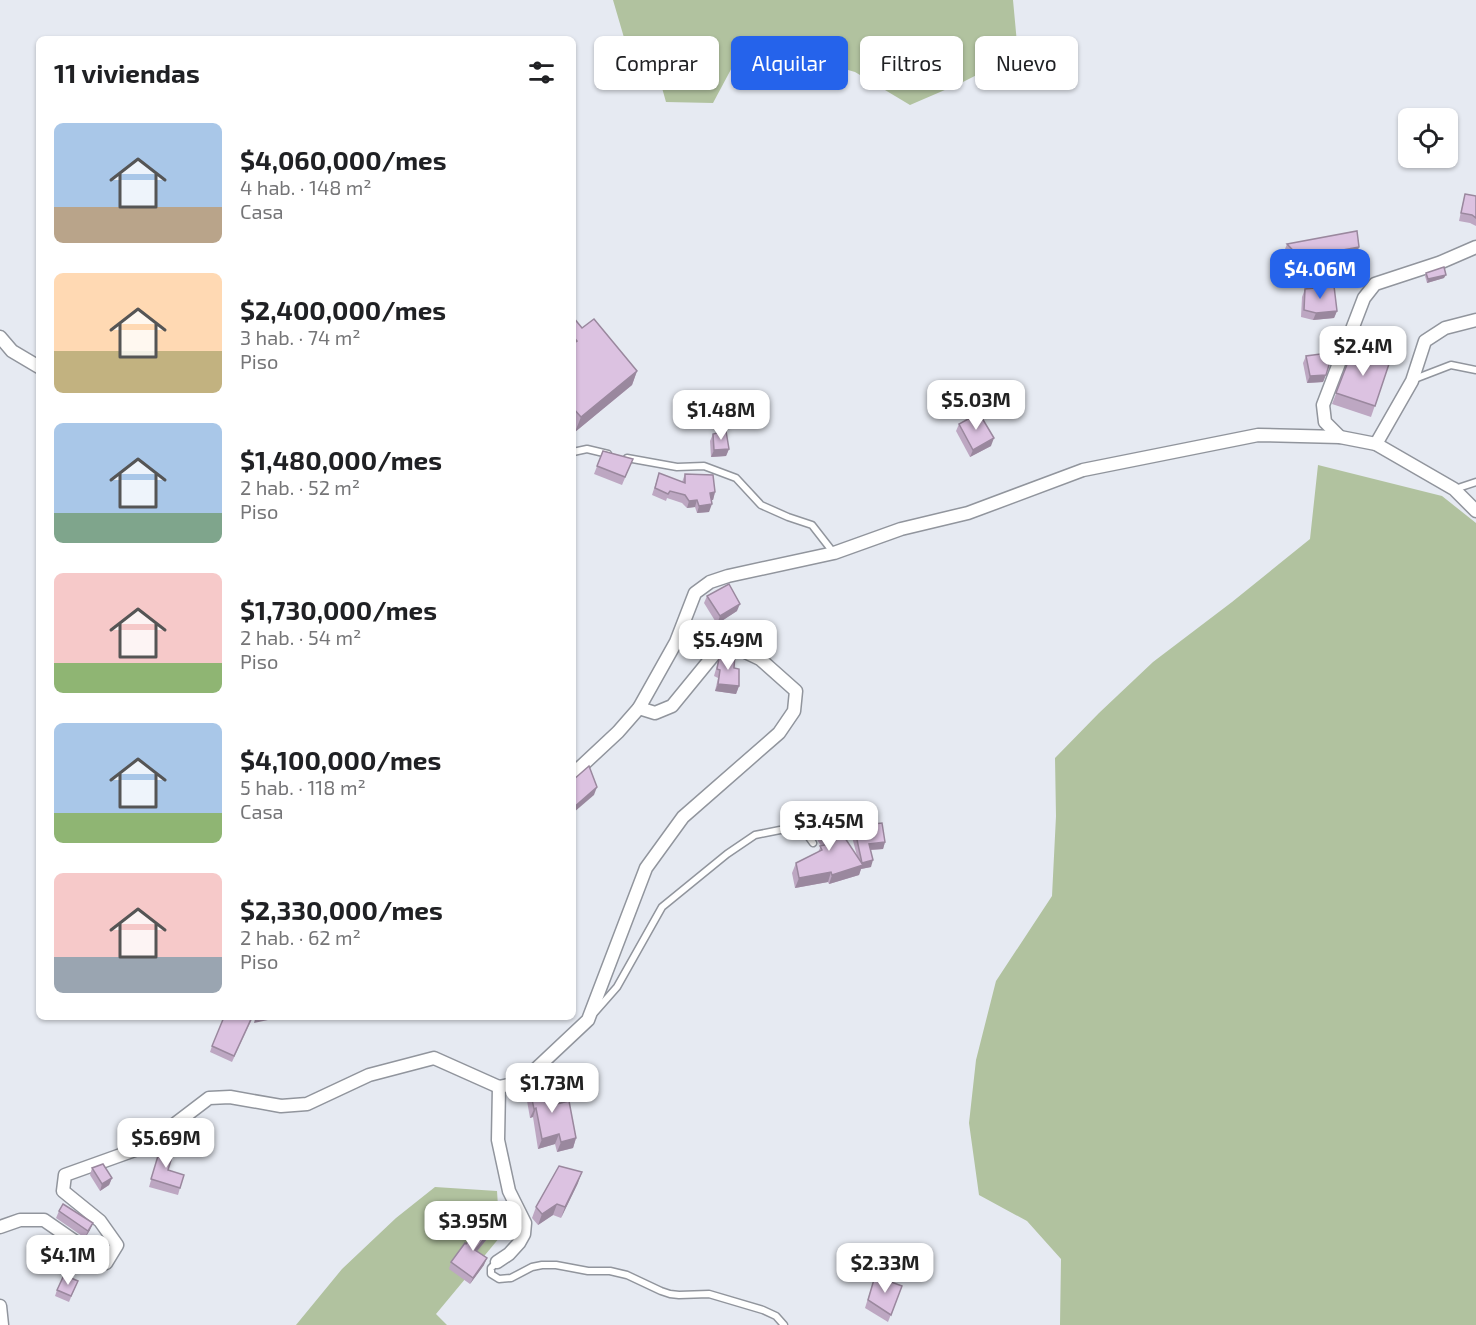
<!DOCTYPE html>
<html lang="es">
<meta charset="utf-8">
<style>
:root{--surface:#fff;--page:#f6f6f6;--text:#202124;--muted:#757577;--accent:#2563eb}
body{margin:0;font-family:"Exo 2",sans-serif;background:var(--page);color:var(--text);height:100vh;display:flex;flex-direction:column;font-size:22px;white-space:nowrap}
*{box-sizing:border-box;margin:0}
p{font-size:20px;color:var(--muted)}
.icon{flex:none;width:33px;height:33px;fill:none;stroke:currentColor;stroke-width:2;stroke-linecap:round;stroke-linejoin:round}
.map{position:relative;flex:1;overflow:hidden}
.drawer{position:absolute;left:36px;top:36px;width:540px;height:984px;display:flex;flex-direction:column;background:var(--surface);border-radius:9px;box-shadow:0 2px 4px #0004}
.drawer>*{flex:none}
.top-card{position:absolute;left:594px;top:36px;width:570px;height:54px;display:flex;gap:12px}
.fabs{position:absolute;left:1398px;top:108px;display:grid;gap:12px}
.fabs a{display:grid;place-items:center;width:60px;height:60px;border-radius:9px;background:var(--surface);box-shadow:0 2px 4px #0004;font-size:30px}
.price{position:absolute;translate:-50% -51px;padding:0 14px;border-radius:12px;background:#fff;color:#222;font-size:20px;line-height:39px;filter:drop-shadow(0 2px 3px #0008)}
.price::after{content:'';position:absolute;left:50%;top:36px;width:18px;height:14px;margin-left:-9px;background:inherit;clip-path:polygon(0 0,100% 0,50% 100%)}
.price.on{background:var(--accent);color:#fff}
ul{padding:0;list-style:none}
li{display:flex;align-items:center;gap:18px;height:150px;padding:0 18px}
li span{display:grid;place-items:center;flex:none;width:168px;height:120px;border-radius:9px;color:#555}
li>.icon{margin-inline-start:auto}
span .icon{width:72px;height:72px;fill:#fffc;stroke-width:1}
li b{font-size:26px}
h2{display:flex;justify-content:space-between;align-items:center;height:72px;padding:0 18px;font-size:26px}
.tag{padding:0 21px;border-radius:9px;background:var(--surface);box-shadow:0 2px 4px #0004;font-size:21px;line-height:54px}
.tag.on{background:var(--accent);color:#fff}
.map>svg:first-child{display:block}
.forest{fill:#b1c29f}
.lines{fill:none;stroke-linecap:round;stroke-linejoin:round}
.lane-casing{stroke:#91959d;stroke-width:9}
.street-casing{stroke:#91959d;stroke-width:15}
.lane{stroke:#fff;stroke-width:6}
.street{stroke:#fff;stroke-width:12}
.wall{fill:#bda7c2}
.shaded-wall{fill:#9a889e}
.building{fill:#dcc2e1;stroke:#9a889e;stroke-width:1.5}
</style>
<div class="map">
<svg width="1476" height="1325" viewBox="0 0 1476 1325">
<rect width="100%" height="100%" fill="#e6eaf2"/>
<!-- forest -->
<g class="forest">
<path d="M613,0h400l5,54 -57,29 -51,22 -55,-33 -52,-15 -67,3 -23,43 -47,-1 -13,-46 -28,-15z"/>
<path d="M1318,465l124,31 34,27v802h-416l1,-66 -34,-38 -48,-26 -10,-72 7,-63 20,-79 56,-85 4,-80 -1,-58 44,-45 54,-51 79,-60 78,-63z"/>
<path d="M435,1187l62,4 3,46 -64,77 11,11h-151l46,-56 54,-51z"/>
</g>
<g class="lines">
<defs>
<g id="lane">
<path d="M1412,380l39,-15 25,5"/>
<path d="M573,452l14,-3 21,5"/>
<path d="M627,458l50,9 27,-1 32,12 25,27 27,12 24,8 21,27"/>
<path d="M1455,489l21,-7"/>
<path d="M595,1012l22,-25 45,-80 65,-53 28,-19 25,-5 23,-1 10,14"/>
<path d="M497,1262l-6,6v6l8,5 12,-1 21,-11 10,-2h14l32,6h22l17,4 34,16 9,3 9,1 30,-1 54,16 13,6 8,9"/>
</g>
<g id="street">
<path d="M0,337l12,14 27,16"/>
<path d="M1340,437l-15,-15 -2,-17 41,-107 11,-14 64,-21 37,-16"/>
<path d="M1376,444l36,-63 13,-40 20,-13 31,-8"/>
<path d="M573,774l45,-42 21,-24"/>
<path d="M0,1227l20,-7h24l62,43 11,-18 -17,-24 -37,-30 2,-16 81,-29 63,-48 21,-1 51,9 26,-2 62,-29 65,-17 65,29 23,-5 66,-62 58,-152 37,-51 96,-84 15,-22 2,-20 -36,-32 -23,-11 -20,3 -45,55 -17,7 -16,-5 37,-66 19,-49 15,-11 18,-6 106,-23 67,-24 67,-16 115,-43 175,-35 82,2 36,7 78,45 22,22"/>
<path d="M497,1262l12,-8 10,-11 5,-9 1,-11 -16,-32 -11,-51 1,-53"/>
<path d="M0,1306l2,19"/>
</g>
</defs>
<!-- lane casing -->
<use href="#lane" class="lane-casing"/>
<!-- street casing -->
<use href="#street" class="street-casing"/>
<!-- lane -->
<use href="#lane" class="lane"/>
<!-- street -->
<use href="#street" class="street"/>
</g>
<!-- wall -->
<g class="wall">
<path d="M1465,194l11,2v30l-6,-3 -11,-2 4,-19z"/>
<path d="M1287,244l72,3 -4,10 -18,3v4l-3,10 -32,-1 -19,-19z"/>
<path d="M1426,273l18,5 -17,5 -2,-7z"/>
<path d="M1305,289l32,22 -3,7 -21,2 -12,-3 1,-20z"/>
<path d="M573,317l9,11 55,43 -5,14 -57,47 -2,-3z"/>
<path d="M1353,349l37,12 -19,56 -39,-13z"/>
<path d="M1306,356l23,9 -6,17 -16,1 -4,-20z"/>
<path d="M959,424l32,22 -21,11 -14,-26z"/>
<path d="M713,434l16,15 -3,7 -15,1 -1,-16z"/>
<path d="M603,451l30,8 -11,26 -28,-11z"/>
<path d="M659,473l23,9 3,-8 30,18 -2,8h-2l-2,12 -12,1 -2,-6 -8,1 -5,-5 -15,-5 -1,3 -14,-6z"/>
<path d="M707,596l30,15 -20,13 -13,-21z"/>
<path d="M719,658l15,10 5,18 -3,8 -21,-3 3,-13 -4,-2z"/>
<path d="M814,818l43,38 -6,-23 3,-7 31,16 -2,7 -12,1v17l-10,2 -2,6 -30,9 -1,-2 -33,6 -3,-15 4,-10 22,-11 3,-6 -11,-18z"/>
<path d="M253,1017l-21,45 -22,-10 2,-6z"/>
<path d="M529,1085l23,20 24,33 -3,10 -16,4 -2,-8 -17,5 -5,-32 -3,1 -4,-23z"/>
<path d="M159,1153l9,17 12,18 -2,7 -29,-8z"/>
<path d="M92,1168l20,10 -3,7 -9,6 -10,-16z"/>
<path d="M578,1183l-17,35 -8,-3 -15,10 -6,-7 4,-11z"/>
<path d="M59,1211l31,19 -5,8 -29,-20z"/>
<path d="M495,1226l-3,7 -15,18 7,14 -14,19 -21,-15 2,-7 15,-18z"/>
<path d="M875,1276l27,10 -14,36 -23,-14z"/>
<path d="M78,1281l-9,21 -14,-6 2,-6z"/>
</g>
<!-- shaded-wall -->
<g class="shaded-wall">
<path d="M1359,247l-4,10 -21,4 4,-10z"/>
<path d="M1305,263l32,1 -3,10 -32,-1z"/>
<path d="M1446,275l-2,3 -17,5 1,-4z"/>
<path d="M1337,311l-3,7 -21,2 3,-7z"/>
<path d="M637,371l-5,14 -57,47 6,-15z"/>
<path d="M1326,375l-3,7 -16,1 3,-7z"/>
<path d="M994,438l-3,8 -21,11 3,-7z"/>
<path d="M729,449l-3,7 -15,1 3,-7z"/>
<path d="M715,492l-2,8h-5l2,-7z"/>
<path d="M697,500l-2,7 -8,1 2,-7z"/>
<path d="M712,504l-3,8 -12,1 2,-7z"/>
<path d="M740,604l-3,7 -20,13 3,-8z"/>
<path d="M718,684l21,2 -3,8 -21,-3z"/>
<path d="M597,787l-3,8 -21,18v-5z"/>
<path d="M885,842l-2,7 -16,1 2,-6z"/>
<path d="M873,860l-2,7 -10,2 -2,6 -30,9 3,-9 29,-10 1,-2z"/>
<path d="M831,872l-3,10 -33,6 4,-10z"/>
<path d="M264,1017h5l-1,3 -14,3 1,-4z"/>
<path d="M536,1108l-3,9 -3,1 4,-9z"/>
<path d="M559,1134l-4,10 -17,5 4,-10z"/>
<path d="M576,1138l-3,10 -16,4 4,-10z"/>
<path d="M582,1172l-4,11 -17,35 4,-11z"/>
<path d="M112,1178l-3,7 -9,6 2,-7z"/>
<path d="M557,1204l-4,11 -15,10 4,-11z"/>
<path d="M93,1223l-3,7 -5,8 3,-7z"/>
<path d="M495,1226l-3,7 -19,23 2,-6z"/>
<path d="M487,1258l-3,7 -14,19 3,-6z"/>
</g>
<!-- building -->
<g class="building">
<path d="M1465,194l11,2v22l-4,-3 -11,-2z"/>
<path d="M1357,231l2,16 -21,4 -1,13 -32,-1 -18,-19z"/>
<path d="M1444,267l2,8 -18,4 -2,-6z"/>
<path d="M1334,286l3,25 -21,2 -12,-3 1,-21z"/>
<path d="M573,317l9,11 12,-9 43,52 -56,46 -8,-9v-64l4,-3 -4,-5z"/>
<path d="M1353,349l37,12 -15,45 -39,-13z"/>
<path d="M1328,353l1,12 -3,10 -16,1 -4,-20z"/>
<path d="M979,413l15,25 -21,12 -14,-26z"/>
<path d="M726,431l3,18 -15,1 -1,-16z"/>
<path d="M603,451l30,8 -8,18 -28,-11z"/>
<path d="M659,473l26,10v-9l28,1 2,17 -5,1 2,11 -13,2 -2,-6 -8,1 -4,-6 -15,-4 -2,3 -13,-6z"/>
<path d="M729,584l11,20 -20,12 -13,-20z"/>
<path d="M735,654l-1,14 5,1v17l-21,-2 2,-14 -3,-1 2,-11 1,-2z"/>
<path d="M589,766l8,21 -24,21v-28z"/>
<path d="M827,811l36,54 -31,10 -1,-3 -32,6 -3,-15 26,-13 -2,-4 9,-2 -15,-26z"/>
<path d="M882,823l3,19 -16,2 4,16 -11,3 -8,-37z"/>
<path d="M224,1017h28l-18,39 -22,-10z"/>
<path d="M547,1079l5,26 17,-4 7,37 -15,4 -2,-8 -17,5 -6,-31 -2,1 -5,-24z"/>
<path d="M161,1146l13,4 -6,20 16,5 -4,13 -29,-9z"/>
<path d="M103,1164l9,14 -10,6 -10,-16z"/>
<path d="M559,1166l23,6 -17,35 -8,-3 -15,10 -6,-7z"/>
<path d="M63,1204l30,19 -5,8 -29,-20z"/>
<path d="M486,1220l9,6 -20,24 12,8 -14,20 -22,-16 14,-19 1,1z"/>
<path d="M64,1275l14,6 -7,15 -14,-6z"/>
<path d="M875,1276l27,10 -11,29 -23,-15z"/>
</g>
</svg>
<div class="fabs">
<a><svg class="icon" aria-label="locate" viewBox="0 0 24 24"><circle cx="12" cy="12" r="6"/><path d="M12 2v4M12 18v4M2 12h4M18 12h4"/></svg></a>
</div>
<b class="price on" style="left:1320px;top:300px">$4.06M</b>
<b class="price" style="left:1363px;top:377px">$2.4M</b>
<b class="price" style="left:976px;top:431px">$5.03M</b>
<b class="price" style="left:721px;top:441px">$1.48M</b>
<b class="price" style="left:728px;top:671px">$5.49M</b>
<b class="price" style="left:829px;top:852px">$3.45M</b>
<b class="price" style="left:552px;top:1114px">$1.73M</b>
<b class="price" style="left:166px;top:1169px">$5.69M</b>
<b class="price" style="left:473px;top:1252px">$3.95M</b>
<b class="price" style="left:68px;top:1286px">$4.1M</b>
<b class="price" style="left:885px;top:1294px">$2.33M</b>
<div class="top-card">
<a class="tag">Comprar</a>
<a class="tag on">Alquilar</a>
<a class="tag">Filtros</a>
<a class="tag">Nuevo</a>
</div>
<section class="drawer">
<h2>11 viviendas<svg class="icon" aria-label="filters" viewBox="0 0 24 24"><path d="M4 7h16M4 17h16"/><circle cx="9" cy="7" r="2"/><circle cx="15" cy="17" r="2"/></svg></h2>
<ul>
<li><span style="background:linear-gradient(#a9c7e8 70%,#b9a48a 0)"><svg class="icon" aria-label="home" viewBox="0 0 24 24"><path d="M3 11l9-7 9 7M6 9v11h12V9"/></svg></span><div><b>$4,060,000/mes</b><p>4 hab. · 148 m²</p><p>Casa</p></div></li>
<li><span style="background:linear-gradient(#ffd9b3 65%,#c2b280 0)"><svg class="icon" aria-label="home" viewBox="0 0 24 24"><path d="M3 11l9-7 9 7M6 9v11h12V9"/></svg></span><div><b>$2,400,000/mes</b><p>3 hab. · 74 m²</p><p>Piso</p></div></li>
<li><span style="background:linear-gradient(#a9c7e8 75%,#7fa58c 0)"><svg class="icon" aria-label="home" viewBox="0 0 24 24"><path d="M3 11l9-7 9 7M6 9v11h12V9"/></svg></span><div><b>$1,480,000/mes</b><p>2 hab. · 52 m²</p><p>Piso</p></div></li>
<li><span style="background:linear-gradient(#f6c9c9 75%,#8fb573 0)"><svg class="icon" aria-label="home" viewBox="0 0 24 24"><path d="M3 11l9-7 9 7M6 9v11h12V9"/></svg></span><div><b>$1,730,000/mes</b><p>2 hab. · 54 m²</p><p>Piso</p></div></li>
<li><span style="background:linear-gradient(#a9c7e8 75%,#8fb573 0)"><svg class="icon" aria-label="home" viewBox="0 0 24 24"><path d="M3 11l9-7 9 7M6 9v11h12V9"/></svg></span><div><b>$4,100,000/mes</b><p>5 hab. · 118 m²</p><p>Casa</p></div></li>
<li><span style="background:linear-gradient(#f6c9c9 70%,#9aa5b1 0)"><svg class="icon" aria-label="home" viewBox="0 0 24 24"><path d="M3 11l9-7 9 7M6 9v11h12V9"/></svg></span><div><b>$2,330,000/mes</b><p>2 hab. · 62 m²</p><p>Piso</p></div></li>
</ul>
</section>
</div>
